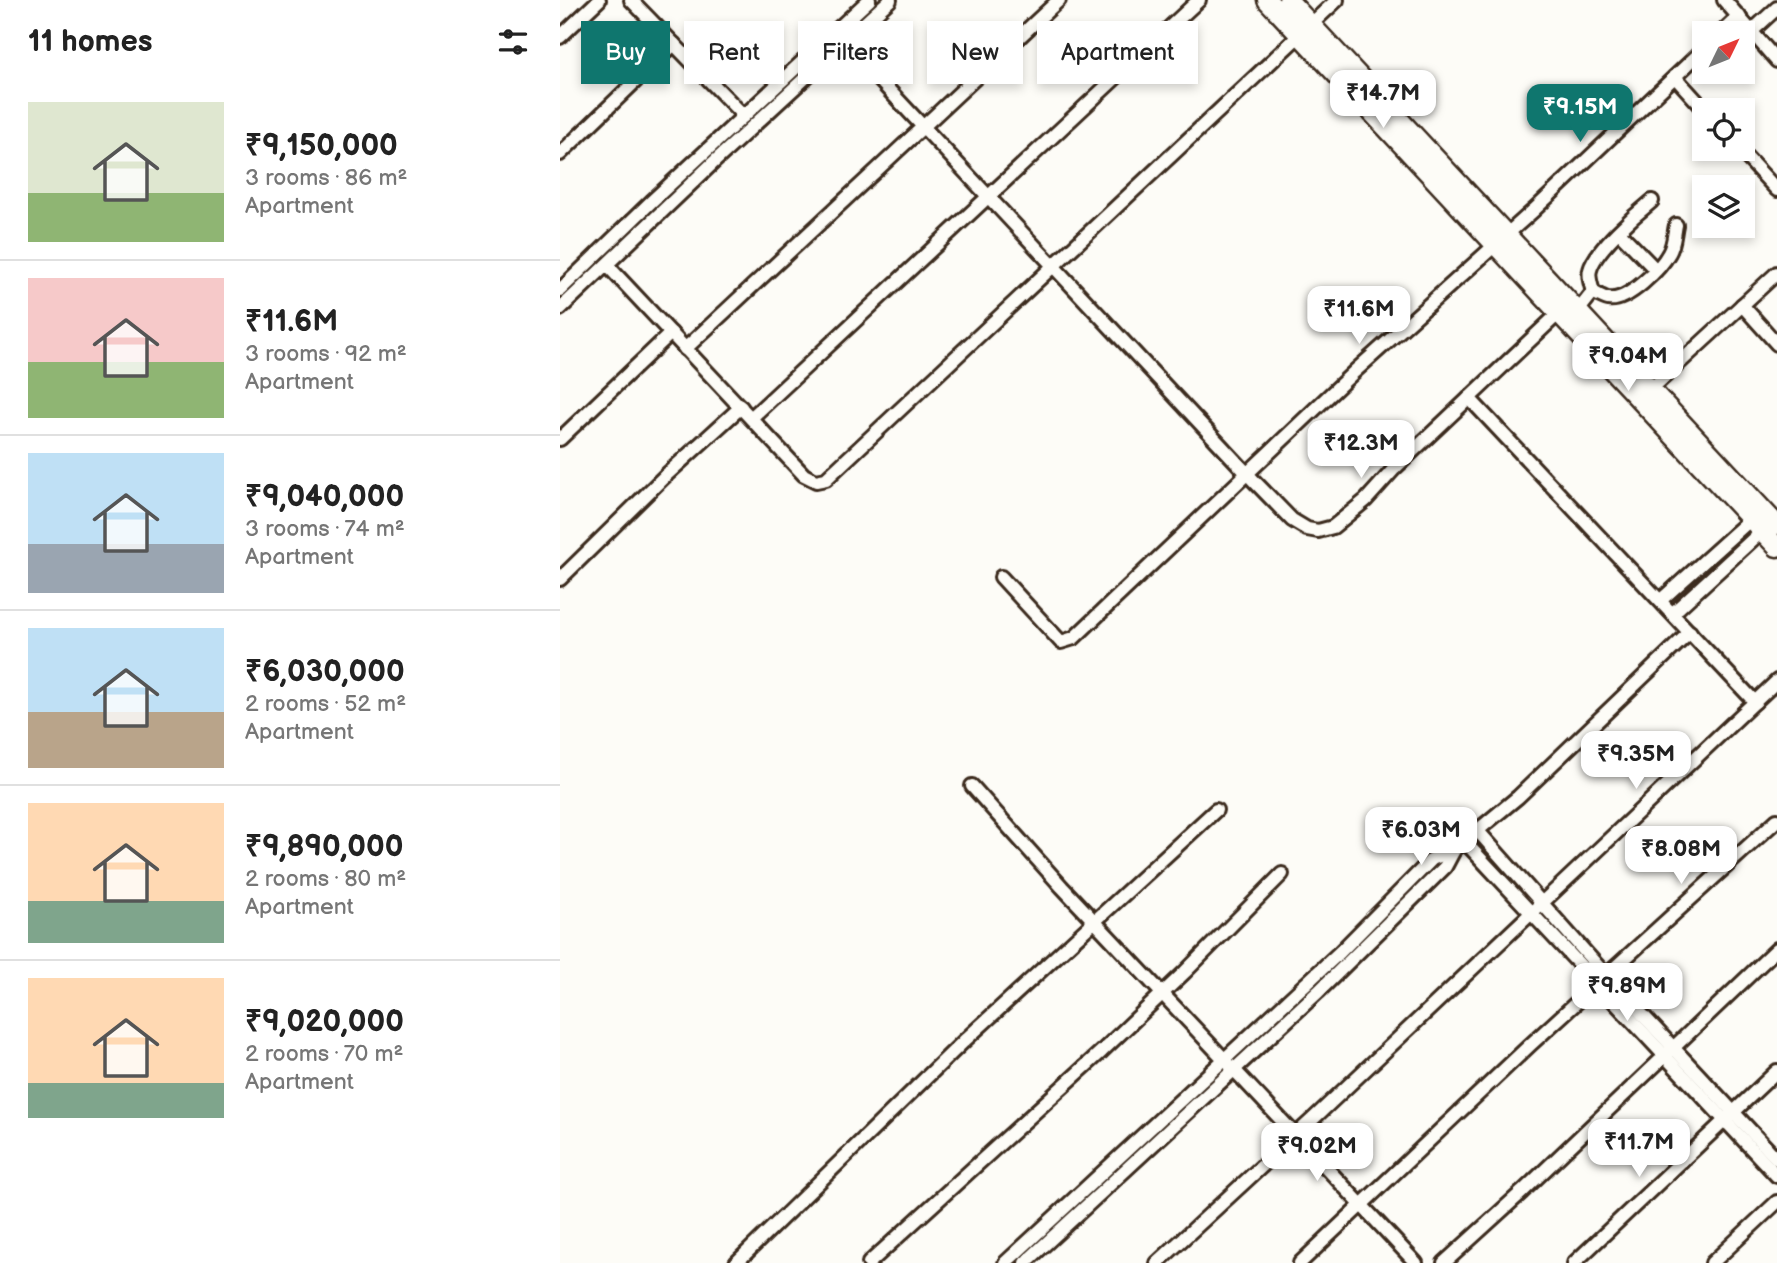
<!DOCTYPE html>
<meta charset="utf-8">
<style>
:root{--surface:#fff;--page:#f6f6f6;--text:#222;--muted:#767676;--line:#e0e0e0;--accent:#0f766e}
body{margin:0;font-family:"Balsamiq Sans",sans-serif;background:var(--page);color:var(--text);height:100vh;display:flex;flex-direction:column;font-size:26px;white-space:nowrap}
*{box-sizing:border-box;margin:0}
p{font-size:23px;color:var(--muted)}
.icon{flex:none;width:38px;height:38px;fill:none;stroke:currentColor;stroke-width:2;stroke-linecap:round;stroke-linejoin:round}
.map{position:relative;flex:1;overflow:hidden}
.side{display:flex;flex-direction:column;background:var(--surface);width:560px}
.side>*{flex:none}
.guide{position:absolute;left:21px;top:21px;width:665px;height:63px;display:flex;gap:14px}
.needle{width:46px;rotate:47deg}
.tools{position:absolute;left:1132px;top:21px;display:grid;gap:14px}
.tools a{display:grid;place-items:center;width:63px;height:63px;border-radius:0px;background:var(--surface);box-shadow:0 4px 10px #0003;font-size:35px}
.price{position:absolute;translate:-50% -60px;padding:0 16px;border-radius:14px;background:#fff;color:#222;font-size:23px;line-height:46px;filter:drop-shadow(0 2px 4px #0008)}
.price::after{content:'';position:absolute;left:50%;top:42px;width:21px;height:16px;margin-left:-10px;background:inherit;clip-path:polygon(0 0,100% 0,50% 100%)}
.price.on{background:var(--accent);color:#fff}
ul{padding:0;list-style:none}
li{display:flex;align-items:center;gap:21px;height:175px;padding:0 28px}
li+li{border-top:2px solid var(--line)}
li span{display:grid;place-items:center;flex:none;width:196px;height:140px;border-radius:0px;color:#555}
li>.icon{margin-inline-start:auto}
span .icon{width:84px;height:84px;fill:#fffc;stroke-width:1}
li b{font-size:30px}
h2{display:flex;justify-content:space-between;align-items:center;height:84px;padding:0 28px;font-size:30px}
.chip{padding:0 24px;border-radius:0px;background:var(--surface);box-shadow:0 4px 10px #0003;font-size:24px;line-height:63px}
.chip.on{background:var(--accent);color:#fff}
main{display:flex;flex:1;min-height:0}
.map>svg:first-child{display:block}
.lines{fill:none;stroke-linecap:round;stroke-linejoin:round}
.street-casing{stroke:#3b2a1e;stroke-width:18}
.secondary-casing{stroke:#3b2a1e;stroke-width:23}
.street{stroke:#fdfcf7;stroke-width:12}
.secondary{stroke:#fdfcf7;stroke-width:18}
</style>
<main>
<section class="side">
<h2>11 homes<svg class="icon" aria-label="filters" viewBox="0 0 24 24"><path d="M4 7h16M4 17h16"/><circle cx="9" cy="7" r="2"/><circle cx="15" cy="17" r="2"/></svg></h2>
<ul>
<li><span style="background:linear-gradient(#dfe7d0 65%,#8fb573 0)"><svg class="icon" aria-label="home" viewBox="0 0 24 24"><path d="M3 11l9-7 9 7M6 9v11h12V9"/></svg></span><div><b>₹9,150,000</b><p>3 rooms · 86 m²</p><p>Apartment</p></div></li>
<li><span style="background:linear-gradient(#f6c9c9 60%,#8fb573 0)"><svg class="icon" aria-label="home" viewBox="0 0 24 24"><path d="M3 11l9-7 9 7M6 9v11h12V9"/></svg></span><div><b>₹11.6M</b><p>3 rooms · 92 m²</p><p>Apartment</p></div></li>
<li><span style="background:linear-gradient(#bfe0f5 65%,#9aa5b1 0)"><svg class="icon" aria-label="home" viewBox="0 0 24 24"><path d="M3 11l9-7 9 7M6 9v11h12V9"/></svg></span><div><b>₹9,040,000</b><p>3 rooms · 74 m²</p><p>Apartment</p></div></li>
<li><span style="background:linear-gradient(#bfe0f5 60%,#b9a48a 0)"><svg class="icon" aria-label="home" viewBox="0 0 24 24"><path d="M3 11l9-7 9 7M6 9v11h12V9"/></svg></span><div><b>₹6,030,000</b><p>2 rooms · 52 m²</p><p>Apartment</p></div></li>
<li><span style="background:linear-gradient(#ffd9b3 70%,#7fa58c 0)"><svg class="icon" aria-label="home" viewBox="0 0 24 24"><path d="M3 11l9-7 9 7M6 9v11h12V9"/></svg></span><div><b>₹9,890,000</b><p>2 rooms · 80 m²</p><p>Apartment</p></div></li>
<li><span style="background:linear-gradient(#ffd9b3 75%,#7fa58c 0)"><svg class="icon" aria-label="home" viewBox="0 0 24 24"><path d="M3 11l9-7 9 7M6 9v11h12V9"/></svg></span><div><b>₹9,020,000</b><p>2 rooms · 70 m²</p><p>Apartment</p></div></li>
</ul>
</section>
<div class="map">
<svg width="1217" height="1263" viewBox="0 0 1217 1263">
<rect width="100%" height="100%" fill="#fdfcf7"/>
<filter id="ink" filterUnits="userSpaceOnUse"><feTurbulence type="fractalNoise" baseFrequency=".0143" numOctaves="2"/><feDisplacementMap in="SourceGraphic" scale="14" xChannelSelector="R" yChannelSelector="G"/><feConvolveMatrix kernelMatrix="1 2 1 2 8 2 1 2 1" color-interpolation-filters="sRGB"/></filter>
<g filter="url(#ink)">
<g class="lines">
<defs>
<g id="street">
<path d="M71,0l113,116"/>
<path d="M1164,0l53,61"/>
<path d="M1192,31l25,-23"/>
<path d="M1161,33l18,-17"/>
<path d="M0,37l39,-37"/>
<path d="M284,42l411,440 37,38 15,9 11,2 15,-4 33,-27 27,-30 166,-157"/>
<path d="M1115,77l30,33"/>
<path d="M1179,149l38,41"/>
<path d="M0,154l114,-110"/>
<path d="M1059,232l37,38"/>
<path d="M47,265l197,210 12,6 10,-2 511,-479"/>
<path d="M0,290l92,-89 217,-201"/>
<path d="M1033,292c4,2 10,6 15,7 19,4 53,-31 61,-46 5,-8 5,-19 7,-28"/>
<path d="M1182,305l35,39"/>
<path d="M0,309l154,-147 176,-162"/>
<path d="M1018,311l15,-19c-2,-7 -5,-16 -3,-22 5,-20 46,-56 62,-69"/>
<path d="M125,349l374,-349"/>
<path d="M1091,389l126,-116"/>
<path d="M909,398l286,304"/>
<path d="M191,418l448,-418"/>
<path d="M0,439l111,-106"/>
<path d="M441,577l60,65 13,-4 280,-266 180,-162 170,-161"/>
<path d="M0,579l104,-102 77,-70"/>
<path d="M1101,600l90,-81"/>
<path d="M1113,613l89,-82"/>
<path d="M412,786l90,101 354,376"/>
<path d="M917,830l134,151 166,178"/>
<path d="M905,842l312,334"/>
<path d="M176,1263l228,-222 252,-231"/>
<path d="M309,1263l233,-212 83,-79 97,-98"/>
<path d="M445,1263l335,-311 92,-93 22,-9 64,-53 172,-165"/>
<path d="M465,1263l293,-271 127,-125 9,-17"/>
<path d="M597,1263l156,-144 464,-438"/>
<path d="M740,1263l230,-218 247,-225"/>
<path d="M884,1263l78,-71 255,-243"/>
<path d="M1014,1263l203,-192"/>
<path d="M1152,1263l65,-61"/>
</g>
<g id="secondary">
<path d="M707,0l510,547"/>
<path d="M728,0l489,525"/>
</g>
</defs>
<!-- street casing -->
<use href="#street" class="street-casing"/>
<!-- secondary casing -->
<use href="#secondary" class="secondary-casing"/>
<!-- street -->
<use href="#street" class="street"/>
<!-- secondary -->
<use href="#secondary" class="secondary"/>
</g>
</g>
</svg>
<div class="tools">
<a><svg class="needle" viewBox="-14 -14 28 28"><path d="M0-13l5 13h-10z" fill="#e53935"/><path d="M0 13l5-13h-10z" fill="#767676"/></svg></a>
<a><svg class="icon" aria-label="locate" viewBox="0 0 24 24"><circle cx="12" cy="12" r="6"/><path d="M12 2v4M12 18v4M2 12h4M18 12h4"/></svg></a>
<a><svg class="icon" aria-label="layers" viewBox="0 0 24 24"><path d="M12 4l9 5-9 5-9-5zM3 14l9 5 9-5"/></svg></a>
</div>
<b class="price" style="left:823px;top:130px">₹14.7M</b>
<b class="price on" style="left:1020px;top:144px">₹9.15M</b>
<b class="price" style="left:799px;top:346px">₹11.6M</b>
<b class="price" style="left:1068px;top:393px">₹9.04M</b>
<b class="price" style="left:801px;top:480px">₹12.3M</b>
<b class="price" style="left:1076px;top:791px">₹9.35M</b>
<b class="price" style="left:861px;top:867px">₹6.03M</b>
<b class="price" style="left:1121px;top:886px">₹8.08M</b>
<b class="price" style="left:1067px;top:1023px">₹9.89M</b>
<b class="price" style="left:1079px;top:1179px">₹11.7M</b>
<b class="price" style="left:757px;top:1183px">₹9.02M</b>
<div class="guide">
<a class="chip on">Buy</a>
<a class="chip">Rent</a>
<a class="chip">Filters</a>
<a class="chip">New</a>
<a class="chip">Apartment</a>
</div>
</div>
</main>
